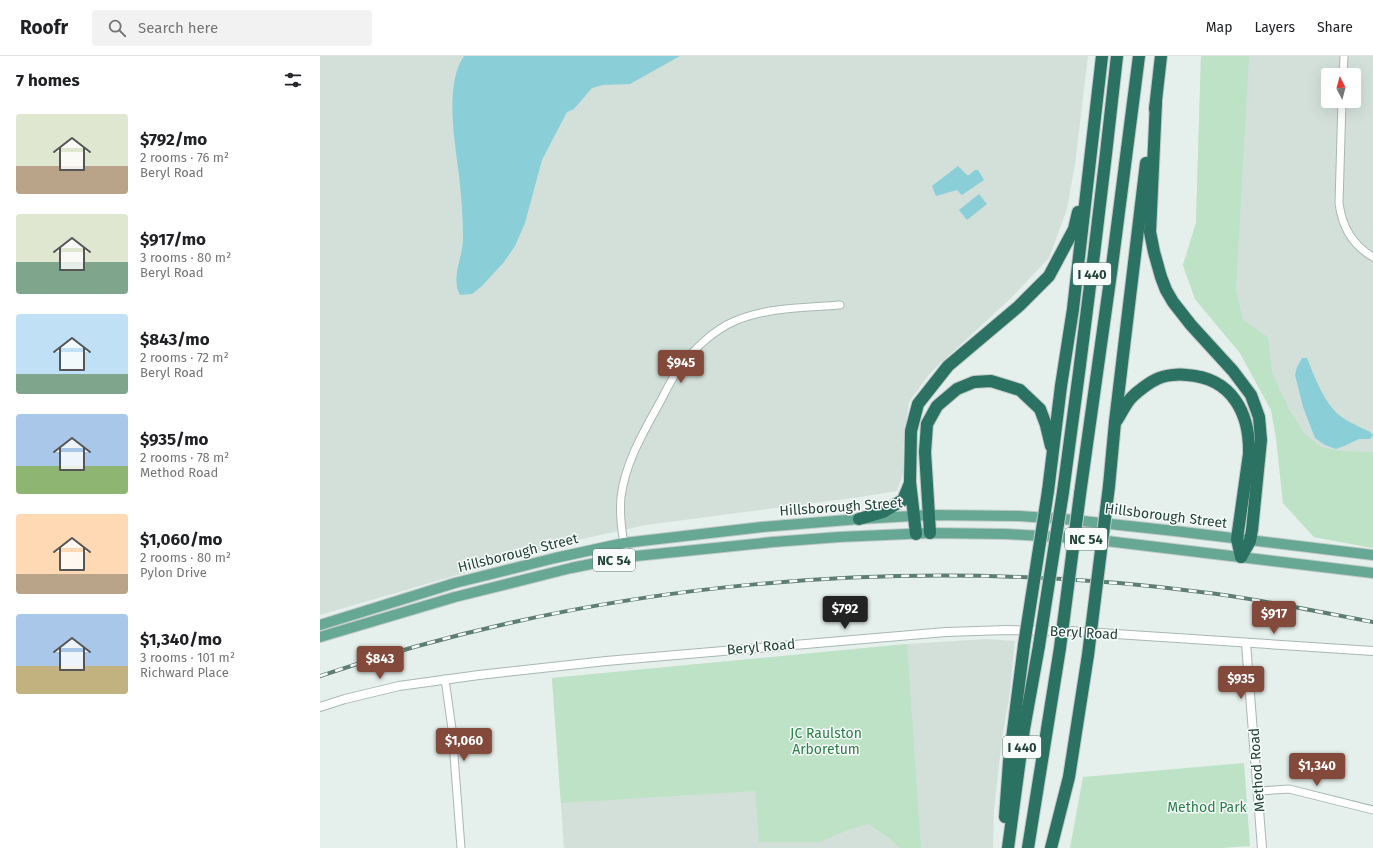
<!DOCTYPE html>
<meta charset="utf-8">
<style>
:root{--surface:#fff;--page:#f2f2f2;--text:#202124;--muted:#757577;--line:#e0e0e0;--accent:#834a3b}
body{margin:0;font-family:"Fira Sans",sans-serif;background:var(--page);color:var(--text);height:100vh;display:flex;flex-direction:column;font-size:15px;white-space:nowrap}
*{box-sizing:border-box;margin:0}
p{font-size:13px;color:var(--muted)}
.icon{flex:none;width:22px;height:22px;fill:none;stroke:currentColor;stroke-width:2;stroke-linecap:round;stroke-linejoin:round}
.map{position:relative;flex:1;overflow:hidden}
.sheet{display:flex;flex-direction:column;background:var(--surface);width:320px}
.sheet>*{flex:none}
.needle{width:26px;rotate:354deg}
.buttons{position:absolute;left:1001px;top:12px;display:grid;gap:8px}
.buttons a{display:grid;place-items:center;width:40px;height:40px;border-radius:4px;background:var(--surface);box-shadow:0 4px 16px #0002;font-size:20px}
.price{position:absolute;translate:-50% -34px;padding:0 9px;border-radius:4px;background:var(--accent);color:#fff;font-size:13px;line-height:26px;filter:drop-shadow(0 1px 2px #0008)}
.price::after{content:'';position:absolute;left:50%;top:24px;width:12px;height:9px;margin-left:-6px;background:inherit;clip-path:polygon(0 0,100% 0,50% 100%)}
.price.on{background:#222;color:#fff}
ul{padding:0;list-style:none}
li{display:flex;align-items:center;gap:12px;height:100px;padding:0 16px}
li span{display:grid;place-items:center;flex:none;width:112px;height:80px;border-radius:4px;color:#555}
li>.icon{margin-inline-start:auto}
span .icon{width:48px;height:48px;fill:#fffc;stroke-width:1}
li b{font-size:17px}
h2{display:flex;justify-content:space-between;align-items:center;height:48px;padding:0 16px;font-size:17px}
header{display:flex;align-items:center;gap:24px;box-sizing:border-box;height:56px;padding:0 20px;background:var(--surface);border-bottom:1px solid var(--line)}
header strong{font-size:19px}
nav{display:flex;gap:22px;margin-inline-start:auto;font-size:14px}
.search{width:280px;height:36px;background:var(--page);display:flex;align-items:center;gap:10px;box-sizing:border-box;padding:0 14px;border-radius:4px;color:var(--muted);font-size:15px}
main{display:flex;flex:1;min-height:0}
.map>svg:first-child{display:block}
.built{fill:#d3e0da;fill-rule:evenodd}
.green{fill:#bde2c6}
.water{fill:#8aced8}
.lines{fill:none;stroke-linecap:round;stroke-linejoin:round}
.minor-casing{stroke:#a7b8b2;stroke-width:9}
.tertiary-casing{stroke:#a7b8b2;stroke-width:10}
.primary-casing{stroke:#c1cac8;stroke-width:12}
.motorway-casing{stroke:#c1cac8;stroke-width:14}
.minor{stroke:#fff;stroke-width:7}
.tertiary{stroke:#fff;stroke-width:8}
.primary{stroke:#67a895;stroke-width:10}
.motorway{stroke:#2c7262;stroke-width:12}
.rail-casing{stroke:#5d7e75;stroke-width:4}
.rail{stroke:#f7fbf9;stroke-width:2.5;stroke-dasharray:8;stroke-linecap:butt}
.motorway-bridge-casing{stroke:#c1cac8;stroke-width:14;stroke-linecap:butt}
.motorway-bridge{stroke:#2c7262;stroke-width:12}
.labels{text-anchor:middle;dominant-baseline:central;stroke-width:3;stroke-linejoin:round;paint-order:stroke}
.shield{fill:#f7fbf9;stroke:#627a73;stroke-width:1}
.shield-label{font-size:13px;font-weight:bold;fill:#22433a}
.street-label{font-size:14px;fill:#22433a;stroke:#f7fbf9}
.park-label{font-size:14px;fill:#297e47;stroke:#f7fbf9}
</style>
<header>
<strong>Roofr</strong>
<div class="search"><svg class="icon" aria-label="search" viewBox="0 0 24 24"><circle cx="10" cy="10" r="6"/><path d="M15 15l6 6"/></svg>Search here</div>
<nav><a>Map</a><a>Layers</a><a>Share</a></nav>
</header>
<main>
<section class="sheet">
<h2>7 homes<svg class="icon" aria-label="filters" viewBox="0 0 24 24"><path d="M4 7h16M4 17h16"/><circle cx="9" cy="7" r="2"/><circle cx="15" cy="17" r="2"/></svg></h2>
<ul>
<li><span style="background:linear-gradient(#dfe7d0 65%,#b9a48a 0)"><svg class="icon" aria-label="home" viewBox="0 0 24 24"><path d="M3 11l9-7 9 7M6 9v11h12V9"/></svg></span><div><b>$792/mo</b><p>2 rooms · 76 m²</p><p>Beryl Road</p></div></li>
<li><span style="background:linear-gradient(#dfe7d0 60%,#7fa58c 0)"><svg class="icon" aria-label="home" viewBox="0 0 24 24"><path d="M3 11l9-7 9 7M6 9v11h12V9"/></svg></span><div><b>$917/mo</b><p>3 rooms · 80 m²</p><p>Beryl Road</p></div></li>
<li><span style="background:linear-gradient(#bfe0f5 75%,#7fa58c 0)"><svg class="icon" aria-label="home" viewBox="0 0 24 24"><path d="M3 11l9-7 9 7M6 9v11h12V9"/></svg></span><div><b>$843/mo</b><p>2 rooms · 72 m²</p><p>Beryl Road</p></div></li>
<li><span style="background:linear-gradient(#a9c7e8 65%,#8fb573 0)"><svg class="icon" aria-label="home" viewBox="0 0 24 24"><path d="M3 11l9-7 9 7M6 9v11h12V9"/></svg></span><div><b>$935/mo</b><p>2 rooms · 78 m²</p><p>Method Road</p></div></li>
<li><span style="background:linear-gradient(#ffd9b3 75%,#b9a48a 0)"><svg class="icon" aria-label="home" viewBox="0 0 24 24"><path d="M3 11l9-7 9 7M6 9v11h12V9"/></svg></span><div><b>$1,060/mo</b><p>2 rooms · 80 m²</p><p>Pylon Drive</p></div></li>
<li><span style="background:linear-gradient(#a9c7e8 65%,#c2b280 0)"><svg class="icon" aria-label="home" viewBox="0 0 24 24"><path d="M3 11l9-7 9 7M6 9v11h12V9"/></svg></span><div><b>$1,340/mo</b><p>3 rooms · 101 m²</p><p>Richward Place</p></div></li>
</ul>
</section>
<div class="map">
<svg width="1053" height="792" viewBox="0 0 1053 792">
<rect width="100%" height="100%" fill="#e5efeb"/>
<!-- built -->
<g class="built">
<path d="M0,0h768l-13,108 -8,45 -18,49 -38,40 -81,75 -21,29 -6,44v28l-6,17 -37,6 -214,28 -73,16 -253,74z"/>
<path d="M881,0h172v492l-59,-11 -31,-34 -7,-66 -5,-27 -31,-57 -45,-54 -12,-34 13,-42zM1008,19h26v26h-26z"/>
<path d="M666,583l29,2 -6,58 -7,39 -8,73 -1,37h-429l-12,-170 355,-34z"/>
</g>
<!-- green -->
<g class="green">
<path d="M881,0h48l-13,234 7,30 25,17 4,35 17,37 15,24 17,14 20,4 32,1v96l-59,-11 -31,-34 -7,-66 -5,-27 -31,-57 -45,-54 -12,-34 13,-42z"/>
<path d="M587,588l14,204h-21l-10,-9 -21,-15 -19,5 -30,13h-61l-4,-51 -194,12 -9,-125z"/>
<path d="M924,707l6,83 -30,2h-150l13,-71z"/>
</g>
<!-- water -->
<g class="water">
<path d="M144,0h216l-50,28 -27,1 -11,3 -18,21 -7,3 -25,48 -17,63 -10,23 -11,16 -22,24 -10,8 -12,1c-10,-19 4,-39 3,-59 0,-20 -2,-41 -4,-61 -4,-33 -15,-90 5,-119z"/>
<path d="M638,110l9,9h2l6,-5h3l6,10 -22,15 -5,-5 -21,6 -4,-10z"/>
<path d="M659,138l8,10 -20,16 -8,-10z"/>
<path d="M982,302h5c7,18 17,44 32,57 9,7 21,12 31,17l3,3 -3,4h-11l-15,7 -8,3 -11,-4 -10,-7 -12,-31 -8,-32 2,-8z"/>
</g>
<g class="lines">
<defs>
<g id="minor">
<path d="M1023,19l1,-19"/>
<path d="M1022,45l-3,102c3,24 13,42 34,54"/>
<path d="M306,501c-3,-19 -7,-40 -5,-60 4,-34 23,-66 39,-95 6,-11 11,-22 18,-32 14,-19 35,-40 57,-49 33,-14 70,-13 105,-16"/>
<path d="M125,623l7,50 9,119"/>
<path d="M939,735l30,-2 84,21"/>
</g>
<g id="tertiary">
<path d="M926,587l16,205"/>
<path d="M0,651l25,-8 54,-13 80,-11 127,-14 340,-29 61,-2 63,1 303,20"/>
</g>
<g id="primary">
<path d="M0,569l135,-42 100,-25 69,-15 138,-16 97,-8 71,-4 89,1 45,3 111,12 198,24"/>
<path d="M0,581l135,-40 116,-29 55,-11 147,-15 66,-5 91,-4 76,1 84,5 283,34"/>
</g>
<g id="motorway">
<path d="M836,46l-6,130 4,20 7,25 5,13 7,12 18,23 42,46 18,24 8,22 2,23 -9,90 -2,11 -9,16"/>
<path d="M835,53l6,-53"/>
<path d="M797,364c5,-8 9,-17 15,-23 6,-6 18,-15 25,-18 8,-4 21,-5 30,-4 45,3 63,38 62,79l-12,85 4,18"/>
<path d="M789,430l6,-64 31,-259"/>
<path d="M728,435l13,-105 12,-77 29,-253"/>
<path d="M743,436c20,-145 38,-290 54,-436"/>
<path d="M760,438l32,-228 27,-210"/>
<path d="M539,463l24,-7 20,-12 7,-17"/>
<path d="M610,477l-5,-81 2,-28 10,-18 20,-17 17,-7 17,-1 29,9 20,19 6,16 5,21"/>
<path d="M596,478l-6,-52 1,-51 7,-27 30,-38 71,-60 30,-30 25,-47 4,-17"/>
<path d="M685,761l4,-55 15,-117"/>
<path d="M688,792l16,-119 15,-83"/>
<path d="M708,792l32,-200"/>
<path d="M731,792l18,-71 19,-122"/>
</g>
</defs>
<!-- minor casing -->
<use href="#minor" class="minor-casing"/>
<!-- tertiary casing -->
<use href="#tertiary" class="tertiary-casing"/>
<!-- primary casing -->
<use href="#primary" class="primary-casing"/>
<!-- motorway casing -->
<use href="#motorway" class="motorway-casing"/>
<!-- minor -->
<use href="#minor" class="minor"/>
<!-- tertiary -->
<use href="#tertiary" class="tertiary"/>
<!-- primary -->
<use href="#primary" class="primary"/>
<!-- motorway -->
<use href="#motorway" class="motorway"/>
<defs>
<path id="rail" d="M0,620c285,-96 591,-122 889,-83 55,7 110,19 164,29"/>
</defs>
<!-- rail casing -->
<use href="#rail" class="rail-casing"/>
<!-- rail -->
<use href="#rail" class="rail"/>
<defs>
<g id="motorway-bridge">
<path d="M704,589l24,-154"/>
<path d="M719,590l24,-154"/>
<path d="M740,592l20,-154"/>
<path d="M768,599l21,-169"/>
</g>
</defs>
<!-- motorway-bridge casing -->
<use href="#motorway-bridge" class="motorway-bridge-casing"/>
<!-- motorway-bridge -->
<use href="#motorway-bridge" class="motorway-bridge"/>
</g>
<g class="labels">
<!-- shield labels -->
<g class="shield">
<rect x="753" y="207" width="38" height="22" rx="3"/>
<rect x="745" y="472" width="42" height="22" rx="3"/>
<rect x="273" y="493" width="42" height="22" rx="3"/>
<rect x="683" y="680" width="38" height="22" rx="3"/>
</g>
<g class="shield-label">
<text x="772" y="218">I 440</text>
<text x="766" y="483">NC 54</text>
<text x="294" y="504">NC 54</text>
<text x="702" y="691">I 440</text>
</g>
<!-- street labels -->
<g class="street-label">
<text transform="translate(521 451) rotate(-4)">Hillsborough Street</text>
<text transform="translate(846 460) rotate(7)">Hillsborough Street</text>
<text transform="translate(198 497) rotate(-14)">Hillsborough Street</text>
<text transform="translate(764 577) rotate(3)">Beryl Road</text>
<text transform="translate(441 591) rotate(-5)">Beryl Road</text>
<text transform="translate(937 714) rotate(-94)">Method Road</text>
</g>
<!-- park labels -->
<g class="park-label">
<text x="506" y="677">JC Raulston<tspan x="506" dy="16">Arboretum</tspan></text>
<text x="887" y="751">Method Park</text>
</g>
</g>
</svg>
<div class="buttons">
<a><svg class="needle" viewBox="-14 -14 28 28"><path d="M0-13l5 13h-10z" fill="#e53935"/><path d="M0 13l5-13h-10z" fill="#757577"/></svg></a>
</div>
<b class="price" style="left:361px;top:328px">$945</b>
<b class="price on" style="left:525px;top:574px">$792</b>
<b class="price" style="left:954px;top:579px">$917</b>
<b class="price" style="left:60px;top:624px">$843</b>
<b class="price" style="left:921px;top:644px">$935</b>
<b class="price" style="left:144px;top:706px">$1,060</b>
<b class="price" style="left:997px;top:731px">$1,340</b>
</div>
</main>
